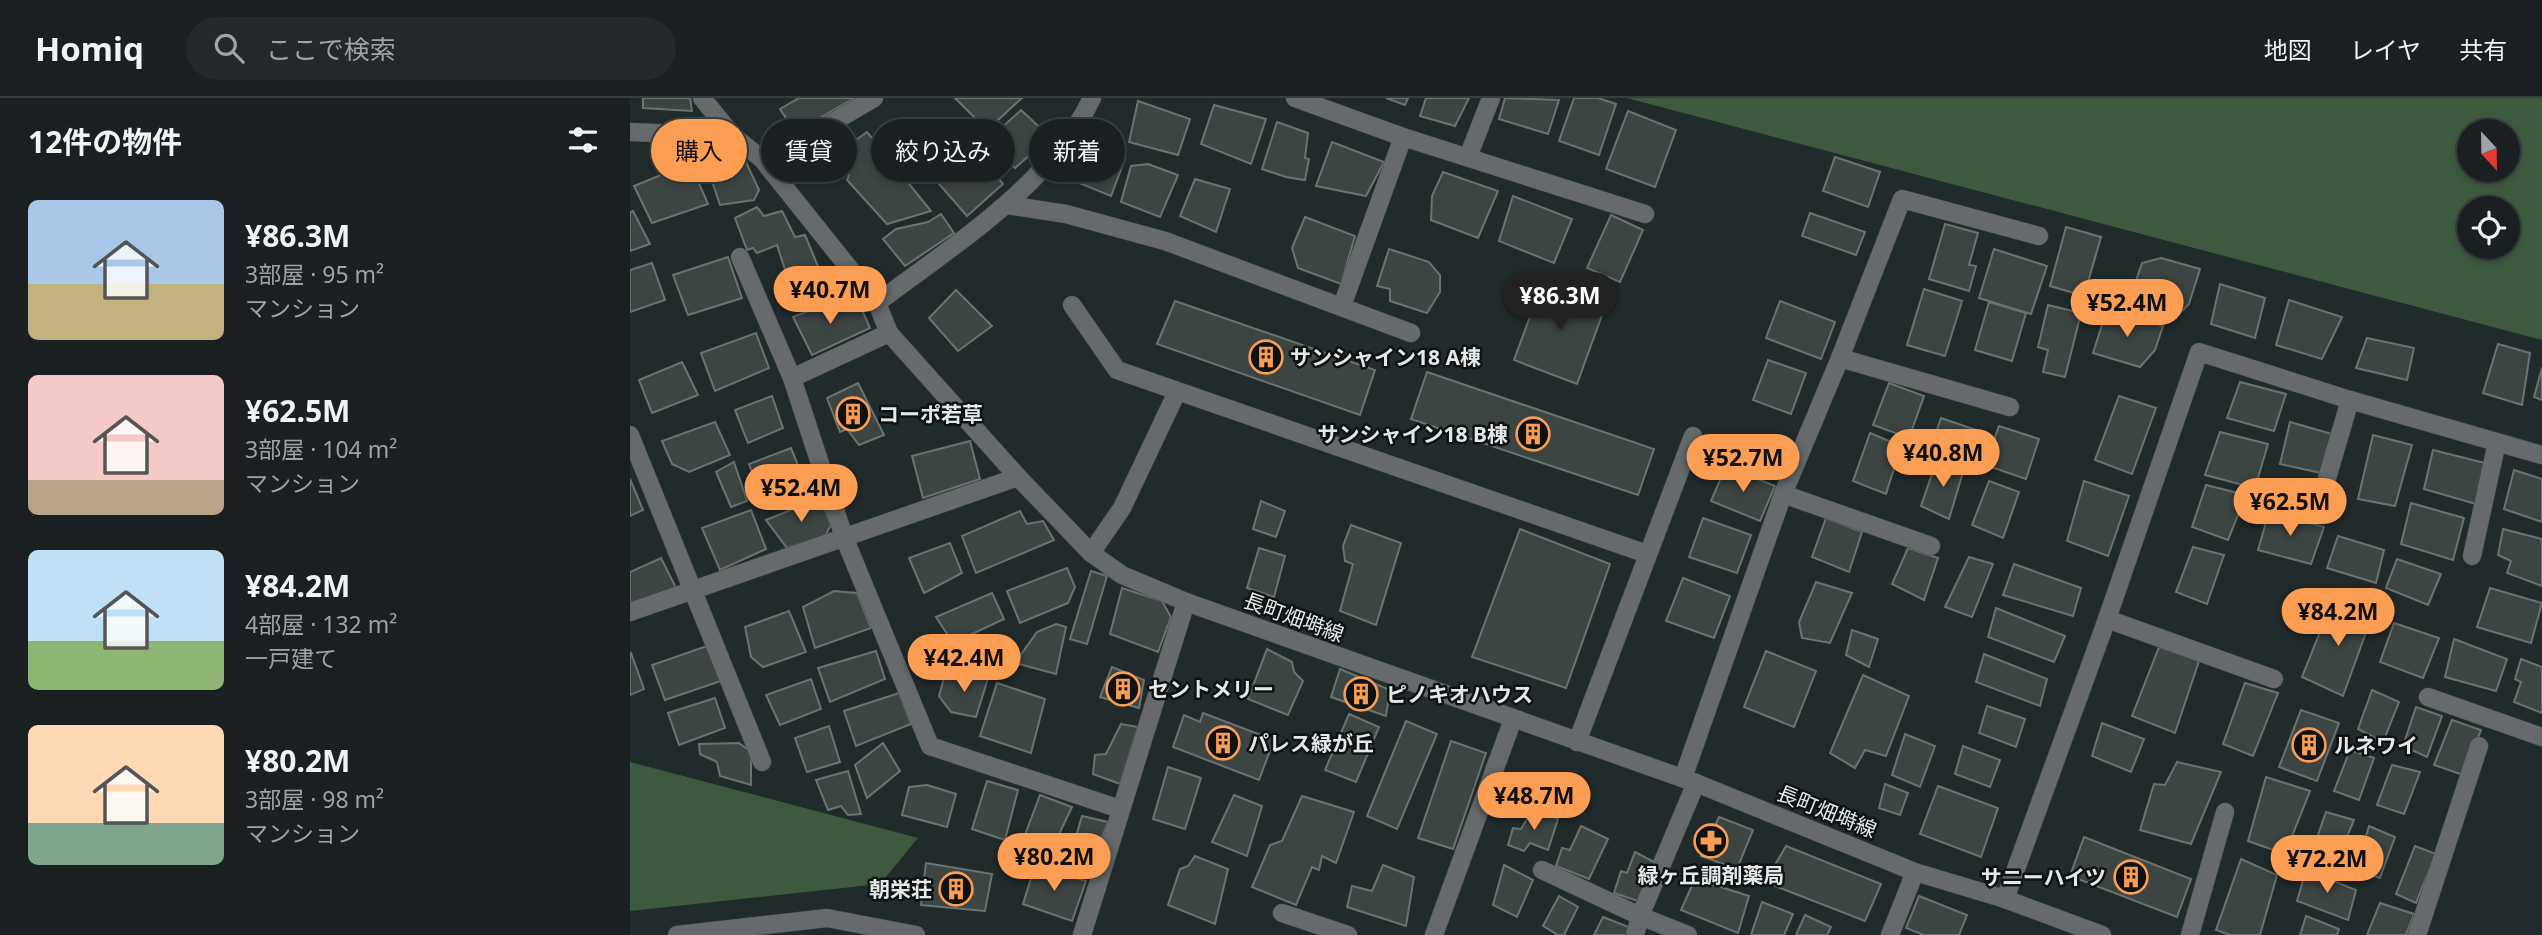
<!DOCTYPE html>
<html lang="ja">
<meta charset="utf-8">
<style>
:root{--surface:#1a2021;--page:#23282a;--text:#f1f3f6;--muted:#9fa3a5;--line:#383e3f;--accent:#fc9d54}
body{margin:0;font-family:"Noto Sans","Noto Sans JP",sans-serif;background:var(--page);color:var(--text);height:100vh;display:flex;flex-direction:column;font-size:26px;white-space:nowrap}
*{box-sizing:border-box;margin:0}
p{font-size:23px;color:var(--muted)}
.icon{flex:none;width:38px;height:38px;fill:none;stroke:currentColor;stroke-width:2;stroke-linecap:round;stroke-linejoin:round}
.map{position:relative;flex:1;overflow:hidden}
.details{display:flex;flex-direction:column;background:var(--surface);width:630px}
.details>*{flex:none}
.top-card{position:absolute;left:21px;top:21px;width:665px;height:63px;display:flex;gap:14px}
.needle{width:46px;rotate:158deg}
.tools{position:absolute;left:1827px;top:21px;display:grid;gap:14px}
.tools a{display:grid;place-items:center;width:63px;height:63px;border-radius:50%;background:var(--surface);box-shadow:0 4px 10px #0003,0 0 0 2px var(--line);font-size:35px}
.price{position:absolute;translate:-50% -60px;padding:0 16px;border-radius:24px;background:var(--accent);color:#111;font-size:23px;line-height:46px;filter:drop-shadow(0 2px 4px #0008)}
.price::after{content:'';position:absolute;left:50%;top:42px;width:21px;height:16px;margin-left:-10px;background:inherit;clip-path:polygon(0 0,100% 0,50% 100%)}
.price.on{background:#222;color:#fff}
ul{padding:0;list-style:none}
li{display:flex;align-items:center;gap:21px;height:175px;padding:0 28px}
li span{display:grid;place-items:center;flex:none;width:196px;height:140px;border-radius:10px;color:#555}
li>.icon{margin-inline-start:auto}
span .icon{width:84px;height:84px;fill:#fffc;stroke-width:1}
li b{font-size:30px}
h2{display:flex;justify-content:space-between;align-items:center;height:84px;padding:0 28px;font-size:30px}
.pill{padding:0 24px;border-radius:32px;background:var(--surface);box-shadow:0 4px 10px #0003,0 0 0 2px var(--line);font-size:24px;line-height:63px}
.pill.on{background:var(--accent);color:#111}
header{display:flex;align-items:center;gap:42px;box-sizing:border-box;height:98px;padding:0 35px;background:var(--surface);border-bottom:2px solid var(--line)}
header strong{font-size:33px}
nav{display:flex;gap:38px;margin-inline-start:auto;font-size:24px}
.search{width:490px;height:63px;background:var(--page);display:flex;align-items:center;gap:18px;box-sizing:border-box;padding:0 24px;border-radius:38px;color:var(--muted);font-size:26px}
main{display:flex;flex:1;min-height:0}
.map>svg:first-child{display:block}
.green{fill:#3d5a3f;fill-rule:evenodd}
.building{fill:#3d4543;stroke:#6a7370;stroke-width:2}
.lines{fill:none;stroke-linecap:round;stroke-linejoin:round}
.minor-casing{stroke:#41494a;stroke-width:19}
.minor{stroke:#676a6c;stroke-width:18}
.labels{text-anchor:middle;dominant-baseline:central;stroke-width:5;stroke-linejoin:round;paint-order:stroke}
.poi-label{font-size:21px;font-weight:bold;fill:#e3e8e9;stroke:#0f1213;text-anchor:start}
.street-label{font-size:21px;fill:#e3e8e9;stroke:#0f1213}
</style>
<header>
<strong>Homiq</strong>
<div class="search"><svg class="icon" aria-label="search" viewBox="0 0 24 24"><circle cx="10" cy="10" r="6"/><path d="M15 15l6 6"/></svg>ここで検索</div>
<nav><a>地図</a><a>レイヤ</a><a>共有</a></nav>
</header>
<main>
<section class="details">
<h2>12件の物件<svg class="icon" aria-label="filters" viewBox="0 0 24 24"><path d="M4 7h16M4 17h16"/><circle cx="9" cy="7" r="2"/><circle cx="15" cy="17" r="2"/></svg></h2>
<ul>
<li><span style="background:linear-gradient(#a9c7e8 60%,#c2b280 0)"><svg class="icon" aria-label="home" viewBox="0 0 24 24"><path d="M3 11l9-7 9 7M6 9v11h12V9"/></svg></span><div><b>¥86.3M</b><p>3部屋 · 95 m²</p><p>マンション</p></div></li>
<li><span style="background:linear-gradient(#f6c9c9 75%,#b9a48a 0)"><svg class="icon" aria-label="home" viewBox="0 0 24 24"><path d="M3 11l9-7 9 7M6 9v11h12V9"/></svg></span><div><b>¥62.5M</b><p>3部屋 · 104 m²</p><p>マンション</p></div></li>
<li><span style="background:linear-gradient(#bfe0f5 65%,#8fb573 0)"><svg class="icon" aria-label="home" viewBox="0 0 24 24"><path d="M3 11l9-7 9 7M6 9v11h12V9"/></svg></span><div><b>¥84.2M</b><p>4部屋 · 132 m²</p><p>一戸建て</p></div></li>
<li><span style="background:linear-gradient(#ffd9b3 70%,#7fa58c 0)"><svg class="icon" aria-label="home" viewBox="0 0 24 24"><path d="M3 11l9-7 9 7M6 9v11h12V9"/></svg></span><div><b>¥80.2M</b><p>3部屋 · 98 m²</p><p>マンション</p></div></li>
</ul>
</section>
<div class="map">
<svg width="1912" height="837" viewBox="0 0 1912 837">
<rect width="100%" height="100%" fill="#222b2c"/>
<!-- green -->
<g class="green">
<path d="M997,0h915v242zM1839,33h39v39h-39zM1839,110h39v39h-39z"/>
<path d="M0,664l288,76 -38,46 -250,27z"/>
</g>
<!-- building -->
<g class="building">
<path d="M13,0h47l2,13 -49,-3z"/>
<path d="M169,0h56l-60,34 -15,-23z"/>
<path d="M325,0h67l-35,32z"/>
<path d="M756,0h22l-3,7z"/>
<path d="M796,0h43l-14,28 -35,-10z"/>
<path d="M875,0l54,2 -11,34 -49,-15z"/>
<path d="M944,0h24l18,6 -17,51 -40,-14z"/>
<path d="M508,3l52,18 -12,36 -49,-13z"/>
<path d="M584,7l52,14 -15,45 -50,-20z"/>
<path d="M391,12l29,27 -35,31 -27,-28z"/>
<path d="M998,13l48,19 -21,57 -49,-18z"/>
<path d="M647,24l31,11 -3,25 4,1 -4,21 -19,-3 -24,-8z"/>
<path d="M237,34l64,79 -44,13 -40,-44 2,-5 -13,-21z"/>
<path d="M702,44l52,20 -18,34 -50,-10z"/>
<path d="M460,45l35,16 -14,37 -32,-13z"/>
<path d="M349,56l24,30 -36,32 -28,-32z"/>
<path d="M1205,59l45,15 -12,35 -45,-16z"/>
<path d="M116,64l13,28 -5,10 -34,5 -11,-33z"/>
<path d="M60,65l18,41 -56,19 -18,-37z"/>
<path d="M518,66l30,11 -18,42 -39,-15 10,-36z"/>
<path d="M813,74l55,19 -20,47 -47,-18 1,-24z"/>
<path d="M565,81l35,10 -14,43 -36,-16z"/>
<path d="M883,98l59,23 -18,44 -55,-22z"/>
<path d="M127,109l7,9 18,-5 13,26 10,-2 15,36 -31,11 -12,-37 -20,8 -4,-5 -6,2 -12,-32z"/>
<path d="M3,113l17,33 -20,7v-39z"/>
<path d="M1180,115l55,19 -9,23 -54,-19z"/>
<path d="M311,116l13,19 -49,33 -22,-27 13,-10 32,-7z"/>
<path d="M981,117l32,15 -23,52 -33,-14z"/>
<path d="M675,119l50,19 -14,48 -43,-16 -6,-20z"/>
<path d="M1315,126l33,9 -9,32 7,1 -7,25 -40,-12z"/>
<path d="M1436,129l35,10 -17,59 -34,-10z"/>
<path d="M759,151l40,13 11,13v17l-13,21 -37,-12v-12l-13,-3z"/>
<path d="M1364,151l53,17 -16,48 -52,-16z"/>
<path d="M98,159l14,41 -54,17 -15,-40z"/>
<path d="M1531,160l39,11 -11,35 -11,11 -48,-17 12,-35z"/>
<path d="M22,165l13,37 -35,12v-42z"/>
<path d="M913,183l63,23 -29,80 -63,-24z"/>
<path d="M1590,186l45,14 -10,40 -44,-14z"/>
<path d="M1294,191l38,12 -17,55 -38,-11z"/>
<path d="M326,192l36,36 -34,25 -29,-33z"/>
<path d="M1659,202l53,17 -20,42 -46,-14z"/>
<path d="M203,203l5,10 21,-8 11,25 -58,27 -19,-38z"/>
<path d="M545,203l200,69 -15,45 -203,-71z"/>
<path d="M1150,203l55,21 -14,37 -55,-21z"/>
<path d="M1359,204l37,11 -14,48 -37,-11z"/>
<path d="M1418,207l33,8 -16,64 -22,-5 5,-22 -10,-3z"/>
<path d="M1477,211l56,17 -8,24 -15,17 -47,-14z"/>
<path d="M126,235l13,35 -54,23 -14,-38z"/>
<path d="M1737,240l47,10 -7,32 -51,-12z"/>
<path d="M1868,246l32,9 -8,52 -39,-12z"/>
<path d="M1138,262l38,13 -15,41 -38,-14z"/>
<path d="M52,264l16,33 -46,18 -13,-33z"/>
<path d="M1912,270v32l-8,-3z"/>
<path d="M797,274l227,77 -16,46 -227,-76z"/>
<path d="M1610,284l46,12 -12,37 -47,-13z"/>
<path d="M228,285l26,52 -25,10 -12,-16 -7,3 -13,-34z"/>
<path d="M1259,285l35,13 -15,42 -36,-13z"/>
<path d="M142,298l11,32 -35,15 -13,-33z"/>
<path d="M1489,298l37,12 -24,66 -37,-14z"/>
<path d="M1311,320l41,14 -8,26 -42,-14z"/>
<path d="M85,324l15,33 -41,17 -17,-8 -10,-23z"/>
<path d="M1660,324l42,12 -11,39 -41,-9z"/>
<path d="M1369,328l40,13 -13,40 -41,-14z"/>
<path d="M1590,334l48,12 -13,44 -50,-13z"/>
<path d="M1240,335l31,13 -15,48 -33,-13z"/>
<path d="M1743,337l39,10 -17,61 -37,-7z"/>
<path d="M340,343l10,38 -57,19 -11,-42z"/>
<path d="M161,350l13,32 -41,21 -14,-37z"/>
<path d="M1803,352l52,13 -9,41 -52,-15z"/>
<path d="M1307,361l27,10 -15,50 -28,-13z"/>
<path d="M104,364l13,39 -16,6 -15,-35z"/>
<path d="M1096,368l49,20 -15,35 -49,-20z"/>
<path d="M1884,372l28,9v43l-38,-13z"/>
<path d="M0,381l13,31 -13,6z"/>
<path d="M1359,383l30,11 -16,46 -31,-13z"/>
<path d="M1454,383l45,15 -21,60 -41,-15z"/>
<path d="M1576,387l40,10 -18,45 -36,-13z"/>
<path d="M190,400l11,27 -6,11 -38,12 -21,-28z"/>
<path d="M631,403l24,10 -9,26 -23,-8z"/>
<path d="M1781,405l53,15 -11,42 -52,-16z"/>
<path d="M121,412l15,39 -46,21 -18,-42z"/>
<path d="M390,413l7,13 16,-3 11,19 -78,33 -14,-37z"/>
<path d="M1639,414l55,15 -13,37 -53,-14z"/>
<path d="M1073,420l48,17 -14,38 -48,-16z"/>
<path d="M1196,420l36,14 -13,40 -37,-15z"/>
<path d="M721,427l50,18 -25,82 -36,-14 13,-47 -8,-3 -2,-15z"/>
<path d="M890,431l90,35 -44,124 -94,-31z"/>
<path d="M1873,431l39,10v47l-35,-13 4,-12 -13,-6z"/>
<path d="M1708,438l46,14 -8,33 -49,-15z"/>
<path d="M320,445l12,30 -38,20 -15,-35z"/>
<path d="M1563,449l31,8 -17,49 -31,-12z"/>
<path d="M629,450l26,8 -11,41 -27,-9z"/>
<path d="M1278,450l30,10 -14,42 -32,-16z"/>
<path d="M1339,459l24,7 -21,53 -27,-10z"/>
<path d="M31,460l15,30 -46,18v-34z"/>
<path d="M1767,461l44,15 -13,31 -42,-17z"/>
<path d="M1384,466l67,24 -8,28 -70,-21z"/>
<path d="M437,470l8,19 -7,16 -48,20 -13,-32z"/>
<path d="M461,473l16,5 -20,68 -17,-5z"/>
<path d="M1053,480l47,18 -16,42 -48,-17z"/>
<path d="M1186,484l36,11 -22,50 -28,-5 -3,-16z"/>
<path d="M492,490l40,13 9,16 -13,35 -48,-18z"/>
<path d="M1860,490l52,15 -11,40 -54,-16z"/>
<path d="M204,493l23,2 14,35 -56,20 -12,-41z"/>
<path d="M362,495l12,26 -51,24 -17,-26z"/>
<path d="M1702,504l41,11 -30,83 -41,-19z"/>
<path d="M1366,510l69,28 -11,26 -66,-25z"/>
<path d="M159,513l17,41 -43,15 -12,-10 -6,-30z"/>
<path d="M1764,525l45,15 -16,40 -43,-16z"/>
<path d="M426,526l10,3 -10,47 -41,-11 22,-31z"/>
<path d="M1222,532l26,9 -9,28 -23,-12z"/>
<path d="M1824,541l53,20 -11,32 -51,-14z"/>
<path d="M77,548l14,35 -56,19 -13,-35z"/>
<path d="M1529,549l40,14 -24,72 -43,-17z"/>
<path d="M637,551l25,13 2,10 9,9 -15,34 -40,-16z"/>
<path d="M246,553l9,28 -55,23 -12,-34z"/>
<path d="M1136,553l50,20 -22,56 -50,-20z"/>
<path d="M1,555l13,36 -14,6v-41z"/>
<path d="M1354,556l63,25 -7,27 -64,-24z"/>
<path d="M1891,561l21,8v46l-28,-11 7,-20 -6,-3z"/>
<path d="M482,569l32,13 -5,28 -39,-11z"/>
<path d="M710,571l50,21 -4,26 -55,-19z"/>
<path d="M344,573l15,4 -13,42 -25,-5 -12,-16 5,-18 24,2z"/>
<path d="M1233,577l46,21 -23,60 -21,-6 -10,18 -25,-15z"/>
<path d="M181,581l10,30 -41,16 -14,-30z"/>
<path d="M367,585l48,16 -14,54 -51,-17z"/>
<path d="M1615,585l33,10 -25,63 -30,-12z"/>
<path d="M1742,592l27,12 -16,40 -25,-13z"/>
<path d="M269,595l12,31 -55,22 -12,-35z"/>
<path d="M85,600l10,30 -46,17 -11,-32z"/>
<path d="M1357,608l38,13 -9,28 -37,-14z"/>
<path d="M1786,609l26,9 -15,41 -24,-11z"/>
<path d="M1671,612l38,13 -22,58 -38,-14z"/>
<path d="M573,615l71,27 -15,40 -86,-33 11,-32 16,7z"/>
<path d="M719,616l30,13 -23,55 -31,-12z"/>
<path d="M1822,622l29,10 -18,45 -29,-10z"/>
<path d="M776,623l31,13 -40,95 -30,-13z"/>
<path d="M1472,625l42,16 -13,33 -39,-16z"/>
<path d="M491,626l17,3 -18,57 -27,-10 2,-19 11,-1z"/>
<path d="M199,628l11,36 -33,10 -12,-34z"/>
<path d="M1275,636l30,12 -15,41 -28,-12z"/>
<path d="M821,643l35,12 -33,96 -35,-11z"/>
<path d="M109,645l12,9v33l-31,-9 -3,-14 -17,-8 -1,-10z"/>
<path d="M253,645l17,28 -33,27 -12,-33z"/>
<path d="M1333,648l37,14 -10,27 -35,-13z"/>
<path d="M1720,652l24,8 -15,42 -25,-9z"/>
<path d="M1547,664l44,10 -30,72 -51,-14 14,-46 11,1z"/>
<path d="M1762,667l28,7 -16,42 -27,-9z"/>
<path d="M538,669l33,11 -16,51 -32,-10z"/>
<path d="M218,673l13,43 -13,1 -7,-9 -13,4 -12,-30z"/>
<path d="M1636,679l44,14 -25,63 -37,-13z"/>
<path d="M357,683l31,9 -13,50 -33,-11z"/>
<path d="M1255,686l23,9 -8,22 -21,-7z"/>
<path d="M297,687l29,9 -9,33 -45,-12 7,-28z"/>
<path d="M1308,688l60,22 -17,49 -61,-23z"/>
<path d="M410,697l32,12 -19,40 -28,-12z"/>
<path d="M604,697l28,11 -15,50 -35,-14z"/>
<path d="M672,698l52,16 -18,51 -14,-7 -3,14 -7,-3 -16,38 -44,-18 18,-42 12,-4z"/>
<path d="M903,711l25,10 -10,31 -18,-7 -6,8 -16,-6 5,-17 8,1z"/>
<path d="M1696,714l28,8 -17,41 -25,-9z"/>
<path d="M452,718l26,6 -13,34 -23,-6z"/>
<path d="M1089,719l34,13 -16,39 -36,-13z"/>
<path d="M951,728l27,13 -19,40 -33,-13 6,-18 8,2z"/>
<path d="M1739,728l26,11 -15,41 -24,-9z"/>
<path d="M1454,739l107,42 -14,38 -107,-41z"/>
<path d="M1156,748l95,38 -16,37 -100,-39z"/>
<path d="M1785,748l21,8 -20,49 -20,-9z"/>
<path d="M1005,754l21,11 -18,38 -24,-8 7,-22 6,2z"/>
<path d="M565,758l33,13 -13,55 -47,-19 12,-36 8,-3z"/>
<path d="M1611,761l36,16 -17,60h-30l-14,-5z"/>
<path d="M296,765l66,11 -7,37 -64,-6z"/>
<path d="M405,767l51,16 -14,40 -49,-17z"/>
<path d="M753,767l31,12 -8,49 -59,-19 5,-21 20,5z"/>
<path d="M874,767l29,15 -16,37 -24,-12z"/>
<path d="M1676,772l50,20 -8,30 -51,-19z"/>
<path d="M1065,781l54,17 -11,37 -57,-23z"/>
<path d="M929,798l19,11 -14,28h-6l-15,-9z"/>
<path d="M1289,798l48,19 -8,20h-35l-18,-7z"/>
<path d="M1132,804l31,12 -9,21h-33z"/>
<path d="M1750,805l34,11 -8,21h-39z"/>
<path d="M1175,817l26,12 -4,8h-31z"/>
<path d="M1676,818l33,13 -2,6h-37z"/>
<path d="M973,819l28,11 -4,7h-33z"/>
</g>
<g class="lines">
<defs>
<g id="minor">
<path d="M72,0l31,38"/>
<path d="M665,0l108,39 242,77"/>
<path d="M0,34l103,4 29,23 115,144 12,30 129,144 73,76 31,22 64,27 510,181 219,89 90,27 97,36"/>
<path d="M838,59l23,-59"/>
<path d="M132,61l20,-7 92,-54"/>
<path d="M377,107l59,9 99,27 246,92"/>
<path d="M110,159l52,121 52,159 86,209 190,63"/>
<path d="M247,205c76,-58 172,-116 215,-205"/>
<path d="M442,207l45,65 530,184"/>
<path d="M712,208l61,-169"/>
<path d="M1210,260l170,49"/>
<path d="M162,280l97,-45"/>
<path d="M0,337l132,327"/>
<path d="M1693,394l27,-92"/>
<path d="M1153,396l148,52"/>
<path d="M461,455l31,-45 55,-116"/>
<path d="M1842,458l25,-114"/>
<path d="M0,514l388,-135"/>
<path d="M1477,521l167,60"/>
<path d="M1798,599l114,40"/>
<path d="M947,644l116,-306"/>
<path d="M1053,680l100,-284 57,-136 62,-159 137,37"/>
<path d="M912,772l98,46 48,19"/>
<path d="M1375,801l102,-280 92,-267 151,48 192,55"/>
<path d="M652,815l66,22"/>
<path d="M47,837l150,-17 89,17"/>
<path d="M452,837l104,-333"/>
<path d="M804,837l79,-216"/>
<path d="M1005,837l5,-19 56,-133"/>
<path d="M1260,837l25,-63"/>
<path d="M1560,837l35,-123"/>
<path d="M1787,837l62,-189"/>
</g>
</defs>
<!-- minor casing -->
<use href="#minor" class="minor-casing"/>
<!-- minor -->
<use href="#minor" class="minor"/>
</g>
<!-- icons -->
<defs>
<symbol id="building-ring" viewBox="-11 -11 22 22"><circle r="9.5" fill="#0f1213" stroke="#fc9d54" stroke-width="1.5"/><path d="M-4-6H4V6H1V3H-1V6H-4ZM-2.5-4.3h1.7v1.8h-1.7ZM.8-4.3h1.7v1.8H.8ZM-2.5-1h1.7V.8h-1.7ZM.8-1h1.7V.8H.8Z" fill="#fc9d54"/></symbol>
<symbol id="pharmacy-ring" viewBox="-11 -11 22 22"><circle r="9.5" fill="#0f1213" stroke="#fc9d54" stroke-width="1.5"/><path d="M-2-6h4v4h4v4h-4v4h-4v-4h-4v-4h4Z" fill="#fc9d54"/></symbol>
</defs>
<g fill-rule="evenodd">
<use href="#building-ring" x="617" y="240" width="38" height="38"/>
<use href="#building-ring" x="204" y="297" width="38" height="38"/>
<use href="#building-ring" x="884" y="317" width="38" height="38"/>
<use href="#building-ring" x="474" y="572" width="38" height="38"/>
<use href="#building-ring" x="712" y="577" width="38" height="38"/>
<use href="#building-ring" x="574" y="626" width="38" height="38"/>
<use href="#building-ring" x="1660" y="628" width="38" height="38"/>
<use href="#pharmacy-ring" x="1062" y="724" width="38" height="38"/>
<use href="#building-ring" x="1482" y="760" width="38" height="38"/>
<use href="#building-ring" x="307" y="772" width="38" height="38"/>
</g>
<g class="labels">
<!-- poi labels -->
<g class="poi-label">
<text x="660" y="259">サンシャイン18 A棟</text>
<text x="248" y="316">コーポ若草</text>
<text x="878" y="336" text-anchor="end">サンシャイン18 B棟</text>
<text x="518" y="591">セントメリー</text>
<text x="756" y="596">ピノキオハウス</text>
<text x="618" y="645">パレス緑が丘</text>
<text x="1704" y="647">ルネワイ</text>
<text x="1081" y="777" text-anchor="middle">緑ヶ丘調剤薬局</text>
<text x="1476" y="779" text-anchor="end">サニーハイツ</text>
<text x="302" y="791" text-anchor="end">朝栄荘</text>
</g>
<!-- street labels -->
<g class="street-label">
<text transform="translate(664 519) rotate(20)">長町畑塒線</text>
<text transform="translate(1197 713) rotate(22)">長町畑塒線</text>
</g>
</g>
</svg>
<div class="tools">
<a><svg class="needle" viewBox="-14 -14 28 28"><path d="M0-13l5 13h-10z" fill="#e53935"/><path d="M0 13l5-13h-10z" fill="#9fa3a5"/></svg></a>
<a><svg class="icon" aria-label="locate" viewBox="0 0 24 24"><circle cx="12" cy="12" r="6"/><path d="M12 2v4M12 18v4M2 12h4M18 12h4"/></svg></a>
</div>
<b class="price" style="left:200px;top:228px">¥40.7M</b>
<b class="price on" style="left:930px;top:234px">¥86.3M</b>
<b class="price" style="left:1497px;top:241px">¥52.4M</b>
<b class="price" style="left:1313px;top:391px">¥40.8M</b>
<b class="price" style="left:1113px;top:396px">¥52.7M</b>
<b class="price" style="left:171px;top:426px">¥52.4M</b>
<b class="price" style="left:1660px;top:440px">¥62.5M</b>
<b class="price" style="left:1708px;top:550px">¥84.2M</b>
<b class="price" style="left:334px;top:596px">¥42.4M</b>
<b class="price" style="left:904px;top:734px">¥48.7M</b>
<b class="price" style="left:424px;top:795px">¥80.2M</b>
<b class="price" style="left:1697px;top:797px">¥72.2M</b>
<div class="top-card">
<a class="pill on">購入</a>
<a class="pill">賃貸</a>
<a class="pill">絞り込み</a>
<a class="pill">新着</a>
</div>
</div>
</main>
